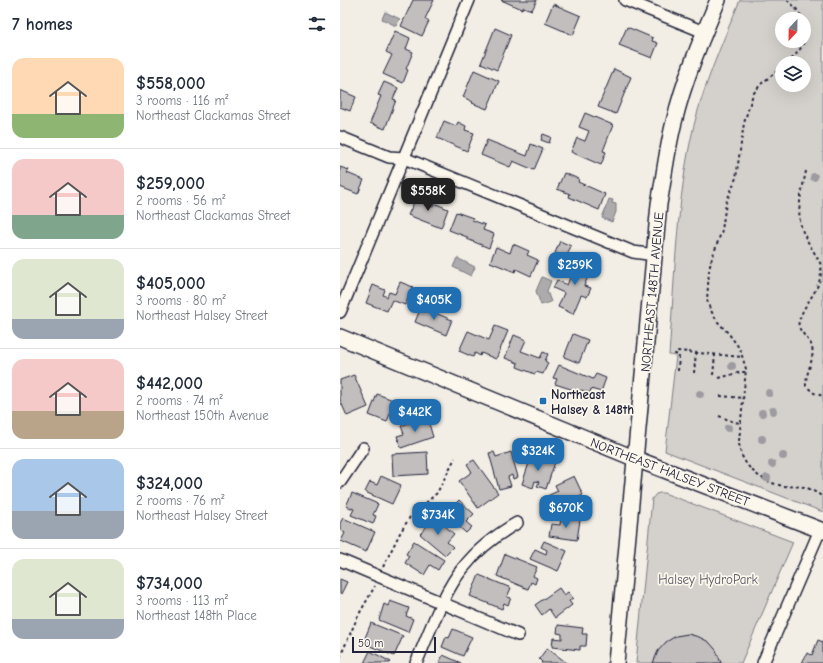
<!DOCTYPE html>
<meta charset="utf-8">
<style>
:root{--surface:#fff;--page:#f6f6f7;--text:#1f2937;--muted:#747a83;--line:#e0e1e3;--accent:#1f6fb2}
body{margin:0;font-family:"Comic Neue",sans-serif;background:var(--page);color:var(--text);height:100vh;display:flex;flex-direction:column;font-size:15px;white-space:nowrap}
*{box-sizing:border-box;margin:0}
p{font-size:13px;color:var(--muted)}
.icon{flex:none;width:22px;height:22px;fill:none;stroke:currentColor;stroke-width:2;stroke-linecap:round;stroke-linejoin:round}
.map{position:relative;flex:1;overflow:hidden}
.details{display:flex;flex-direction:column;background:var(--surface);width:340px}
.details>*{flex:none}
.needle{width:26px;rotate:202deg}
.tools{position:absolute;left:435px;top:12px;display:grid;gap:8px}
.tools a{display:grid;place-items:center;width:36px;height:36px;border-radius:50%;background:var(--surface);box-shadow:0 4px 16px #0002;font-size:20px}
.scale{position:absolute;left:12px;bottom:10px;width:84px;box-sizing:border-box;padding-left:4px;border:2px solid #22223b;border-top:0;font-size:11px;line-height:14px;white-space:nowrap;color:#22223b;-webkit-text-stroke:3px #fbf7ec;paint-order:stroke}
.price{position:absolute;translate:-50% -34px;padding:0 9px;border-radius:8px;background:var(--accent);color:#fff;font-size:13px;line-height:26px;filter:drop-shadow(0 1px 2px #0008)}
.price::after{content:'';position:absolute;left:50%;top:24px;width:12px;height:9px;margin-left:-6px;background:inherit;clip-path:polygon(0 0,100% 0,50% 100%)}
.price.selected{background:#222;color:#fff}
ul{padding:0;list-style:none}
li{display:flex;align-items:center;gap:12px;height:100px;padding:0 12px}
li+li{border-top:1px solid var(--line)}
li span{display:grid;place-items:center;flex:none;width:112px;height:80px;border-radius:12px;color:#555}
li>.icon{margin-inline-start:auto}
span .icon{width:48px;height:48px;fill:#fffc;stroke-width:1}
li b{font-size:17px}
h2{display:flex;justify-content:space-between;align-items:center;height:48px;padding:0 12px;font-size:17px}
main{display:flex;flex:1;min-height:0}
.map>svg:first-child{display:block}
.green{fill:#d4d1cc;stroke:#7b7a84;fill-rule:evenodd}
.water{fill:#aeabad;stroke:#76747f}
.building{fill:#c2bebe;stroke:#22223b}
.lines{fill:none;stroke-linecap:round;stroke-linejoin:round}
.minor-casing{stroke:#22223b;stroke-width:14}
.secondary-casing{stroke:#22223b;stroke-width:18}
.path{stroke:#22223b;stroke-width:2;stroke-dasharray:3 3;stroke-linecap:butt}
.minor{stroke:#fbf7ec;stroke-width:11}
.secondary{stroke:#fbf7ec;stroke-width:15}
.tree{fill:#9d9b9f}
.poi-dot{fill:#1f6fb2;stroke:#fbf7ec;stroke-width:1.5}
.labels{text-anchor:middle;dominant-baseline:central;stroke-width:3.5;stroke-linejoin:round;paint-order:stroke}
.street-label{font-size:13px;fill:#22223b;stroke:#fbf7ec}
.poi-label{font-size:13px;font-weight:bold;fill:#22223b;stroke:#fbf7ec;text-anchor:start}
.park-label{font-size:13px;fill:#575766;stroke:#fbf7ec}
</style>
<main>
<section class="details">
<h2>7 homes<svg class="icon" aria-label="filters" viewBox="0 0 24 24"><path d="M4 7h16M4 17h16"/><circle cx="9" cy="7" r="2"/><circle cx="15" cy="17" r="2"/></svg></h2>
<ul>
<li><span style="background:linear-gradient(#ffd9b3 70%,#8fb573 0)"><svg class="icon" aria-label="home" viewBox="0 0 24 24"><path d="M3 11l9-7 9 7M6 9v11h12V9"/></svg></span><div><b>$558,000</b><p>3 rooms · 116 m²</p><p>Northeast Clackamas Street</p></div></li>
<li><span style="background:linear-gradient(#f6c9c9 70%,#7fa58c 0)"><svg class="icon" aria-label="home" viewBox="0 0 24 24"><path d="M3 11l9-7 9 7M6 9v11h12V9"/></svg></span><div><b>$259,000</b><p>2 rooms · 56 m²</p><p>Northeast Clackamas Street</p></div></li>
<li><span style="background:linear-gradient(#dfe7d0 75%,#9aa5b1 0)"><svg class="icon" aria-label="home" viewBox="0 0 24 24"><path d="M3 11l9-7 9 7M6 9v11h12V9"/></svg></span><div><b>$405,000</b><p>3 rooms · 80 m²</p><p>Northeast Halsey Street</p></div></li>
<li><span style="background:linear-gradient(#f6c9c9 65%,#b9a48a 0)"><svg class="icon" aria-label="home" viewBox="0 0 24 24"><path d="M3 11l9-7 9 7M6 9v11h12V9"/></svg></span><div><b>$442,000</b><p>2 rooms · 74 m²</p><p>Northeast 150th Avenue</p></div></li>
<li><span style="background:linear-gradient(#a9c7e8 65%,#9aa5b1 0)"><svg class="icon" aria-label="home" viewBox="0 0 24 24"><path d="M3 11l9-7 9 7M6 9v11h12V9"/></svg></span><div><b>$324,000</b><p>2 rooms · 76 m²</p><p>Northeast Halsey Street</p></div></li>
<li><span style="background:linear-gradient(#dfe7d0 75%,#9aa5b1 0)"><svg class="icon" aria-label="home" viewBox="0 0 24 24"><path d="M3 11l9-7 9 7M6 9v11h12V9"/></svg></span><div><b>$734,000</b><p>3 rooms · 113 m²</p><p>Northeast 148th Place</p></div></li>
</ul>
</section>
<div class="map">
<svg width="483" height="663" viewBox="0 0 483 663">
<rect width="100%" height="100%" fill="#f2eee5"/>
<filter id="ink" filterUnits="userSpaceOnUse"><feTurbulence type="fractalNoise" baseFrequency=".025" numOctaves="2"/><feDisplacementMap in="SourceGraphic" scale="8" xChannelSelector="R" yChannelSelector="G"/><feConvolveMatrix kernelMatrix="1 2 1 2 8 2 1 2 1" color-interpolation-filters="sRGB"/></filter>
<g filter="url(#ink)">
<!-- green -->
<g class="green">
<path d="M400,0h83v512l-158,-61 11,-95 -7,-1c6,-77 7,-155 25,-230 11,-43 29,-84 46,-125zM442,19h22v22h-22zM442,63h22v22h-22z"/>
<path d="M320,493h4l129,49 -52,121h-105l16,-164 4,-5z"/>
</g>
<!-- water -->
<g class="water">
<path d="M45,12l15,7 -4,7 -14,-7z"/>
<path d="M269,199l4,1 -1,3 4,1v8l-4,10 -10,-4z"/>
<path d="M117,258l18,9 -4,9 -18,-9z"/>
<path d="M202,277l9,4 -4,10 4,11 -10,3 -5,-14z"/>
</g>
<!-- building -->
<g class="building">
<path d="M73,0h21l-9,19 4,2 -7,15 -21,-10z"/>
<path d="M161,0h36l-5,10 -9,-3 -1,2z"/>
<path d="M213,4l28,12 -8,19 -28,-12z"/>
<path d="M287,27l26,11 -1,3 6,2 -6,15 -33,-13z"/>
<path d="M155,28l16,7 -14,35 -16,-7z"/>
<path d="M55,31l15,7 -4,11 7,3 -7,17 2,1 -5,13 -20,-9 9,-19 -6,-3z"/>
<path d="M274,69l17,8 -15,37 -18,-7z"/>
<path d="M134,70l25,11 -12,28 -15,-6 1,-1 -10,-5z"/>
<path d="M44,82l14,6 -5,11 3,1 -11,29 -15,-6 11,-27 -3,-1z"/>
<path d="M0,90l16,7 -6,14 -10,-4z"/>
<path d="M245,113l28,12 -10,26 3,1 -5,13 -30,-13 6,-14 8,3 4,-10 -10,-4z"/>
<path d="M104,121l12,5 2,-4 8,4 -1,4 9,3 -7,18 -30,-13z"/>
<path d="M203,134l8,3 -2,6 -8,-3z"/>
<path d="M147,140l40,16 4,-12 12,5 -9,21 -21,-9 -3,6 -29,-12z"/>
<path d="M0,167l9,3 -2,3 17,7 -6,14 -18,-7z"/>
<path d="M224,173l15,6 -1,3 27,12 -6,16 -30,-13 1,-3 -13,-5z"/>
<path d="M78,194l8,3 -3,6 10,4 1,-4 14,6 -7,19 -33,-13z"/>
<path d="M116,212l17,6 -1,2 13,5 -2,5 11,4 -5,14 -22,-9v-2l-18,-7z"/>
<path d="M220,241l11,5 -5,12 -11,-5z"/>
<path d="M173,244l16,7 -2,4 11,5 -7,16 -15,-7 -1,3 -25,-10 6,-15 14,6z"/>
<path d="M239,256l12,6 -4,9 3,1 -6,14 7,2 -4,9 -6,-2 -8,19 -15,-7 6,-14 -11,-5 4,-8 10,5z"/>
<path d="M60,282l13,5 -8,18 -13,-5 -5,11 -21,-8 7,-18 12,5 -2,5 4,2 2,-5 6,2z"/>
<path d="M81,307l31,13 -6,15 -31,-13z"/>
<path d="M155,326l13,5 -12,28 -15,-6 -1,3 -5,-3 -2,4 -14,-6 9,-20 21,9z"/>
<path d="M233,334l15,6 -9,23 -15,-6z"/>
<path d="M174,335l12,5 -5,11 19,7 3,-6 5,2 -3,7 3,2 -5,11 -7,-2 -1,2 -18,-7 1,-4 -13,-5z"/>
<path d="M219,365l34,14 3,-5 10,4 -5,14 -10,-3 -1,4 -9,-3 -1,2 -25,-8 2,-5 -4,-1z"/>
<path d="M14,375l14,32 -21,9 -7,-16v-20z"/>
<path d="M37,394l27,10 -3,7 -9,-3 -5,14 -18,-7z"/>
<path d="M87,417l6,20 -32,11 -4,-12 7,-2 -3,-8z"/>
<path d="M87,452l1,22 -35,2 -1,-22z"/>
<path d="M154,452l2,5 15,-5 7,25 -5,2 -1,-4 -4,2 3,9 -12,3 -10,-36z"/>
<path d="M192,454l23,8 -9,27 -9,-3 2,-4 -4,-1 -2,7 -11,-4z"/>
<path d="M134,460l24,33 -20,15 -19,-27 13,-9 -5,-8z"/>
<path d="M41,476l20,9 -9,19 -27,-12 5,-10 7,3z"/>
<path d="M234,476l9,19 -18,9 2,4 -12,6 -8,-18 11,-5 -3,-6z"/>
<path d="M12,493l26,11 -5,11 3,1 -3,8 -22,-9 3,-6 -8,-3z"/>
<path d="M119,500l15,14 -8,8 6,5 -6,6 -21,-18z"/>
<path d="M95,517l19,17 -7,8 6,5 -8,8 -25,-21z"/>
<path d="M221,517l19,3 -3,20 -28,-4 2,-12 9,1z"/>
<path d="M3,518l32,14 -9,20 -25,-11 4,-8 -5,-3v-7z"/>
<path d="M74,541l30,19 -6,10 -8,-5 -6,10 -19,-12 4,-7 -3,-2z"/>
<path d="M204,541l23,10 -9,20 -28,-12 5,-10 11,5 1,-4 -6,-3z"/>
<path d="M165,554l32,13 -4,9 4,2 -2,6 -4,-2 -3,7 -31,-13z"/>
<path d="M139,575l32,13 -4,9 4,1 -3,7 -4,-2 -2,6 -32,-13z"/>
<path d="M0,579l7,3 -6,12h-1z"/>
<path d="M219,588l5,7 4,-3 5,6 -4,3 3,4 -17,13 -6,-9 -7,6 -7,-10z"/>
<path d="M50,601l19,7 -3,8 7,3 -5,13 -29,-12 5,-16 4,2z"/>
<path d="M31,623l32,13 -9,20 -31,-13z"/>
<path d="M218,625l25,3 -1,6h5l-1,12h-6v4l-28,-3 1,-9 9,1v-5l-5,-1z"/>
<path d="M113,629l19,8 -9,19 -21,-9 4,-10 3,1z"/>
<path d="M348,634l11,3 10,5 7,8 5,13h-68l5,-12 8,-9 10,-6z"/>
<path d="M478,640l5,2v21h-21l5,-10 5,2z"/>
<path d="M207,648l20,15h-26l1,-1 -3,-3z"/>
<path d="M30,651l21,11 -1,1h-26z"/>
<path d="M103,655l18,8h-22z"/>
</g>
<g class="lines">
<defs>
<g id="minor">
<path d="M285,0l79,32"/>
<path d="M0,137l49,20 15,1 229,94 22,3"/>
<path d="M0,312l129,-312"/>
<path d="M0,482l23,-34"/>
<path d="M0,560l178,75"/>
<path d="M76,663c13,-29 27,-71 47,-95 15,-19 33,-33 54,-45"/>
<path d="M423,663l57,-133"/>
</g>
<g id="secondary">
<path d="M0,337l296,122 187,72"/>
<path d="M276,663l43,-459c5,-27 8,-55 15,-82 10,-42 27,-82 44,-122"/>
</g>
</defs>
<!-- minor casing -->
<use href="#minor" class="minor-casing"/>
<!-- secondary casing -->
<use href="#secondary" class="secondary-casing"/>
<!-- path -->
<g class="path">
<path d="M447,0l8,7 8,12"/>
<path d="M447,63c13,-11 23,-24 17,-42"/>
<path d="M442,67l-21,17 -8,10 -9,29 -8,55 -10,25 -4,27 -11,31 -2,10 -2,29 3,9 7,12 12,13 11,15 6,20 -7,72c0,22 19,39 40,44 8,2 16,1 25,2 7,2 13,6 19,10"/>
<path d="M466,171c-4,21 -11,41 -3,61 5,12 13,22 18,33 2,25 -16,35 -22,56 -3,10 11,17 13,26 3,13 -7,26 -6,39l8,7 9,3"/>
<path d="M338,371l1,-16 -4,-1 2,-3 66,6"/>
<path d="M354,373l2,-20"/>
<path d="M373,375l2,-20"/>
<path d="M379,378l22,-6h5"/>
<path d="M380,396l23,2"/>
<path d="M379,416l15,6 6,1"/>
<path d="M43,567l17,-34 10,-16 27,-24 18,-35"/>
<path d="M0,657l18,-41 17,-30"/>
</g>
<!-- minor -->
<use href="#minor" class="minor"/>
<!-- secondary -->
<use href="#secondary" class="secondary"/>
</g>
<!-- trees -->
<g class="tree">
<circle cx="474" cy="177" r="4"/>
<circle cx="392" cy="366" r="4"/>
<circle cx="429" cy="393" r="4"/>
<circle cx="360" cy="394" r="4"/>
<circle cx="433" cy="411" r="4"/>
<circle cx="422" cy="413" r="4"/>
<circle cx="388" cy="428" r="4"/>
<circle cx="422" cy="439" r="4"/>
<circle cx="443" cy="456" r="4"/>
<circle cx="432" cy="464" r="4"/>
<circle cx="427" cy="478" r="4"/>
</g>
</g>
<!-- markers -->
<rect class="poi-dot" x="199" y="397" width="8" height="8" rx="2"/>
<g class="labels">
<!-- street labels -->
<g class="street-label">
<text transform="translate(312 292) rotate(-85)">NORTHEAST 148TH AVENUE</text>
<text transform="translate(330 472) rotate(21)">NORTHEAST HALSEY STREET</text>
</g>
<!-- poi labels -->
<g class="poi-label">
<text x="211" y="394">Northeast<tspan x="211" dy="15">Halsey &amp; 148th</tspan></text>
</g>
<!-- park labels -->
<g class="park-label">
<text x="368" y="579">Halsey HydroPark</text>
</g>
</g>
</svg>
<div class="tools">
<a><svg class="needle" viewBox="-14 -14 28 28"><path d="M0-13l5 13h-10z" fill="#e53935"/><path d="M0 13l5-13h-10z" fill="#747a83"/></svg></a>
<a><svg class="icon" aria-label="layers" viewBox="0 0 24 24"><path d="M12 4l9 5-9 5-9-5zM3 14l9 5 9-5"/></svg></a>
</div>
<div class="scale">50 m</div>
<b class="price selected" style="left:88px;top:212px">$558K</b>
<b class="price" style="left:235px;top:286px">$259K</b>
<b class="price" style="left:94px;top:321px">$405K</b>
<b class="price" style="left:75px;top:433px">$442K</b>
<b class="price" style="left:198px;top:472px">$324K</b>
<b class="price" style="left:226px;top:529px">$670K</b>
<b class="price" style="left:98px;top:536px">$734K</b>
</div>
</main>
